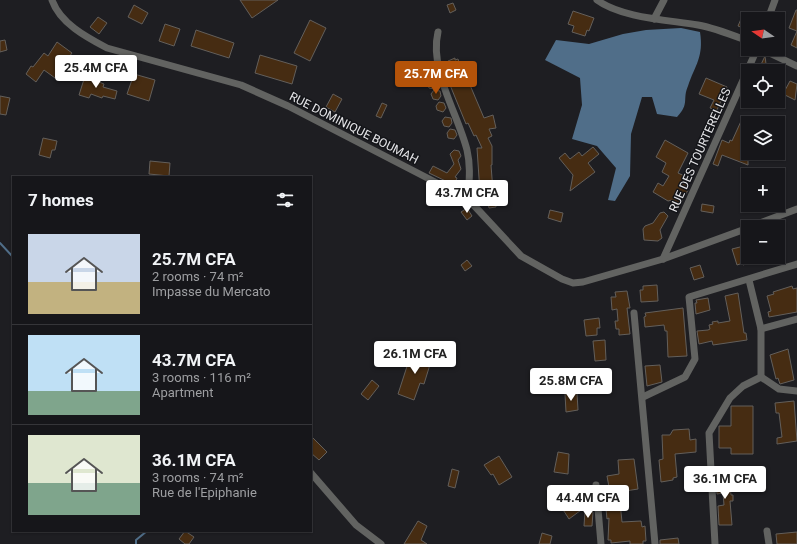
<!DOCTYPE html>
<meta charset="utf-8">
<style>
:root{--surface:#16161a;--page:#1f1f23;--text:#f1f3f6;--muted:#9e9fa2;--line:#353539;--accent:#b45309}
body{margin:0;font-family:Roboto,sans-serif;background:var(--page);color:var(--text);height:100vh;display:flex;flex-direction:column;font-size:15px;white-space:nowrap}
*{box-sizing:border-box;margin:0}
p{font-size:13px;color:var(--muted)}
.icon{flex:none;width:22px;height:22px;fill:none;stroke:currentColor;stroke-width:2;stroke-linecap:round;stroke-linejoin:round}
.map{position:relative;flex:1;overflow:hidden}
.side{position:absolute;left:12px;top:176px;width:300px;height:356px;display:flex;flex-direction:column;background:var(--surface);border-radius:0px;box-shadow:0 1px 3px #0004,0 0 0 1px var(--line)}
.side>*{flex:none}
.needle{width:26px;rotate:283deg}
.controls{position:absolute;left:741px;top:12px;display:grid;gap:8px}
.controls a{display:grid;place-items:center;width:44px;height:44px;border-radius:0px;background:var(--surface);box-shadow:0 1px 3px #0004,0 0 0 1px var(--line);font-size:20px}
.price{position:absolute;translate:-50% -34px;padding:0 9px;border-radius:4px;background:#fff;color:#222;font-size:13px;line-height:26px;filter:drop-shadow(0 1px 2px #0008)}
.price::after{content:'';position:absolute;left:50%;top:24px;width:12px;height:9px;margin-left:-6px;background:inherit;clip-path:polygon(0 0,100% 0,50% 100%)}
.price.selected{background:var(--accent);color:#fff}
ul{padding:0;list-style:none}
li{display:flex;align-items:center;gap:12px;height:100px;padding:0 16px}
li+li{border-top:1px solid var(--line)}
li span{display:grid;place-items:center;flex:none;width:112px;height:80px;border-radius:0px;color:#555}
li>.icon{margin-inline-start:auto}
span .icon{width:48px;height:48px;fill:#fffc;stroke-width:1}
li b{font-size:17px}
h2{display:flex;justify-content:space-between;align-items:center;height:48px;padding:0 16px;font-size:17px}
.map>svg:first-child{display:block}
.water{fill:#506e89}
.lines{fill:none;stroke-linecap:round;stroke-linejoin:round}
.stream{stroke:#506e89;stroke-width:2}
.building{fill:#462c12;stroke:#635f5b}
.minor{stroke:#626361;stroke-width:7}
.labels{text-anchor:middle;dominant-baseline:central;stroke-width:3;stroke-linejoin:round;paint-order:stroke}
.street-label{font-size:12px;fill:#e5e5e8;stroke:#141519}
</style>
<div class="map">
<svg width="797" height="544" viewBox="0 0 797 544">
<rect width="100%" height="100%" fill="#1e1e22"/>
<!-- water -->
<path class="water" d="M681,28l19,4c4,25 -5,33 -12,54 -6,14 2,17 -11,31l-20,-3 -5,-17h-10l-11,37 -1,42 -15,25 -7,-1 8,-32 -19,-22 -25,-7 10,-34 -2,-27 -35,-18 11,-20 33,4 34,-10 23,-4z"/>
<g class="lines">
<!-- stream -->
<g class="stream">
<path d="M0,243l13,14"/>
<path d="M136,544v-4l11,-9"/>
</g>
</g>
<!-- building -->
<g class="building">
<path d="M240,0h38l-26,18z"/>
<path d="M453,3l3,7 -6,3 -3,-8z"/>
<path d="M134,5l14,8 -6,11 -14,-7z"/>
<path d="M796,10h1v21l-8,-3z"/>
<path d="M573,11l21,7 -5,13 -2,-1 -2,6 -13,-4 2,-6 -6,-2z"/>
<path d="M744,12l16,7h-12v11l-10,-4z"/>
<path d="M98,17l9,6 -8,11 -9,-7z"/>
<path d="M310,20l16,8 -16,33 -16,-8z"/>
<path d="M165,24l15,5 -6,17 -15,-5z"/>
<path d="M196,30l38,13 -5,15 -38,-12z"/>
<path d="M797,31v17l-6,-3z"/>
<path d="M5,40l2,10 -7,2v-11z"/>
<path d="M57,42l15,11 -11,15 3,2 -5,6 -1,-2 -3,4 -11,-8 -8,12 -10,-8 5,-8 2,1 11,-14 4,3z"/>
<path d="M260,55l37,11 -5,18 -37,-11z"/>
<path d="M765,56l1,8 15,7h-23z"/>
<path d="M455,58v2l3,-1 7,20 2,-1 17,40 9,-3 3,13 -7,1 3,7 -4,2 4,8v19h-1l2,26 2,-1 1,17 -7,1 -1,-5 -5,1 -7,-7 4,-4 -3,-45h5l-6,-13 -2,1 -6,-13 -2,1 -16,-39h2l-8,-20 5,-2 -1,-2z"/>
<path d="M424,66l5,1 2,5 -3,4 -6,-1 -1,-5z"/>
<path d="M134,74l21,6 -6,21 -22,-7z"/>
<path d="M85,76l19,8 -1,3 14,4 -2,8 -12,-3 -1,2 -11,-4 -2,4 -10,-3z"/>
<path d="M706,78l21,9 -10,23 -7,-2 4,-8 -15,-6z"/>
<path d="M430,79l5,1 2,5 -3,4 -5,-1 -2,-5z"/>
<path d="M790,81l7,3 -2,16 -12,-6z"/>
<path d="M434,90l6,1 1,5 -3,4 -5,-1 -2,-5z"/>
<path d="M333,94l9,5 -7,13 -9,-5z"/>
<path d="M0,96l10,2 -4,17 -6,-1z"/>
<path d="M439,102l5,1 2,5 -3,4 -6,-2 -1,-4z"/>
<path d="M382,103l5,2 -6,13 -5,-2z"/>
<path d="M445,117l6,1 1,5 -3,4 -5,-1 -2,-5z"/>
<path d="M742,119l6,3 -2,4 2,1v38l-26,-10 -4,11 -5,-2 9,-24 7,3 1,-3 2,1z"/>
<path d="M450,129l5,1 2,5 -3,4 -6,-1 -1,-5z"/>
<path d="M43,138l14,3 -2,9h-3l-2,8 -11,-3z"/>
<path d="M665,140l23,13 -10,20 13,6 -5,9 2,2 -8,15 -8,-5 -4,1 -15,-9 5,-9 5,3 6,-10 -7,-4 4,-9 -10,-6z"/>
<path d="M593,147l6,7 -11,9 7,9 -25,19 3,-16 -14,-17 6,-5 5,6 9,-7 3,4z"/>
<path d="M454,150l5,1 2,5 -3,4 3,9 -6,8 2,1 -3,7 -25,-12 4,-7 14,7 7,-9 -4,-10z"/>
<path d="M150,161l20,2 -1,13 -20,-2z"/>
<path d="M702,204l12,2 -1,7 -12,-2z"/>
<path d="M467,208l5,8 -5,4 -6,-8z"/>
<path d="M550,210l13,3 -2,9 -13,-4z"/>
<path d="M664,212l4,4 -8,14 2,8 -4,3 -14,-1 -1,-11 2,-3 8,-3 7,-10z"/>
<path d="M748,245v12h17v1l-22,7v-2l-6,2 -5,-16z"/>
<path d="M467,260l5,6 -7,5 -4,-6z"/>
<path d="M700,265l4,12 -10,3 -4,-12z"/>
<path d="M657,285l1,16 -17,1 -1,-12h3v-4z"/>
<path d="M792,286l1,3 4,-1v24l-28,5 -1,-5 3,-1 -4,-15 7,-2 -1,-2z"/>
<path d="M627,291l3,17h-3l3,26 -11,1v-6h-3l-1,-8h3l-1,-12 -5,1 -1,-13h5l-1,-5z"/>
<path d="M738,293l6,40h2l1,7 -34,5 -1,-4 -13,3 -2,-13 11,-1 2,-1 -1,-4 4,-1 -1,-2 6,-1v2l12,-2 -5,-25z"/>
<path d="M708,298l2,12 -14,4 -1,-11h2l-1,-3z"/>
<path d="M683,308l4,48 -19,1 -1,-26h-2l-1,-6 -19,2 -1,-10 2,-1 -1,-3z"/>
<path d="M599,318l1,10h-3v7l-11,1 -2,-16z"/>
<path d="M605,340l1,20 -11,1 -2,-20z"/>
<path d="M788,349l6,31 -14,4 -2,-6 -2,1 -6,-24z"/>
<path d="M412,351l20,7 -8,26 -4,-1 -6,17 -16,-6z"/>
<path d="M660,365l2,17 -15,4 -2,-20z"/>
<path d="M372,380l7,6 -11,14 -7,-6z"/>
<path d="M577,393l1,17 -12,2 -1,-18z"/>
<path d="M794,401l3,40 -20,3v-6l5,-1 -3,-24h-3l-1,-10z"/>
<path d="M731,406h22v48h-22v-6h-12v-22h12z"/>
<path d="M689,429l1,11 6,-1v13l-21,2 2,23 -4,1v2l-12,2 -2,-22 4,-1 -1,-24h8l3,-5z"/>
<path d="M311,436l16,16 -8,8 -8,-7z"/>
<path d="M558,452l11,2 -1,20 -14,-2z"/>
<path d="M499,456l13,21 -13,8 -6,-11 -2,1 -7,-10z"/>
<path d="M634,459l4,30 -19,3 3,30 19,-1 1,6 3,-1 1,15h-3v3h-13v-3l-19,2v-3h-3l1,-22 -2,1 -2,-20 6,-1 -4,-22 12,-2 -1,-14z"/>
<path d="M452,469l7,2 -4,17 -7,-2z"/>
<path d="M729,475l2,20h2v6h-3l2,24h-13l-1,-19 6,-1 -1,-12 -6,1 -1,-17z"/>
<path d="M578,494l4,7 3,-2 3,6 -19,14 -9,-14z"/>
<path d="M585,511l8,1 -1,14h-8z"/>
<path d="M418,521l9,5 -6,14 6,4h-23z"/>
<path d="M185,531l9,6 -5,7h-4l-6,-5z"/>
<path d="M797,532v12h-20l-1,-10z"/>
<path d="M542,533l10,3 -2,8h-11z"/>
<path d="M678,538l1,6h-19v-4z"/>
</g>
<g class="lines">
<!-- minor -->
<g class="minor">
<path d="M52,0c8,23 34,37 55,48l134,37 47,21 180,93 53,57 41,23 11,4 10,-1 80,-23 85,-31"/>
<path d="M597,0c24,18 72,20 101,25 17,3 34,10 50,16"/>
<path d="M654,19l10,-19"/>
<path d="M768,19l7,-19"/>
<path d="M438,32c-9,38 20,82 29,118 4,17 2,32 1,49"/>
<path d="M761,49l36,17"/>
<path d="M749,227l48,-18"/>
<path d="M663,259l94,-210"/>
<path d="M634,313l21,231"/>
<path d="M761,329l36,-10"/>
<path d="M761,377l18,12 18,2"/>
<path d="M643,397l42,-20 10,-18 -6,-62 108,-33"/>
<path d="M311,473l45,52 25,19"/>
<path d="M596,485l5,59"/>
<path d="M767,531l2,13"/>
<path d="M715,544l-6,-111 21,-35 13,-12 18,-9v-48l-12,-49"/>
</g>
</g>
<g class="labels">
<!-- street labels -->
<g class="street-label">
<text transform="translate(354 128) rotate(27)">RUE DOMINIQUE BOUMAH</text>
<text transform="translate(700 150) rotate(-66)">RUE DES TOURTERELLES</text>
</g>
</g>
</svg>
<div class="controls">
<a><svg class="needle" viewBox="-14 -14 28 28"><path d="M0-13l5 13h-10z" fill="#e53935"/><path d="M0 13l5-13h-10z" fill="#9e9fa2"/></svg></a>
<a><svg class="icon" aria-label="locate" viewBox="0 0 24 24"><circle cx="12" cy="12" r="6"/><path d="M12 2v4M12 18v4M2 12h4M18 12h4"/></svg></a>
<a><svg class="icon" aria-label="layers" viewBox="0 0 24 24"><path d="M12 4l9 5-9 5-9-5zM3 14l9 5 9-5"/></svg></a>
<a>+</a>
<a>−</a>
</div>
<b class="price" style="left:96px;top:89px">25.4M CFA</b>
<b class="price selected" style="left:436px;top:95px">25.7M CFA</b>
<b class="price" style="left:467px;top:214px">43.7M CFA</b>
<b class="price" style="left:415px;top:375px">26.1M CFA</b>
<b class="price" style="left:571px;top:402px">25.8M CFA</b>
<b class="price" style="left:725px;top:500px">36.1M CFA</b>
<b class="price" style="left:588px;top:519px">44.4M CFA</b>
<section class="side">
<h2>7 homes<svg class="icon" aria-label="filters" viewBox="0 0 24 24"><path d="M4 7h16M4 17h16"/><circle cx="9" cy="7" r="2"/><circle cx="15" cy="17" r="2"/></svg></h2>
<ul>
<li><span style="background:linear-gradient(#c9d6e8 60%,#c2b280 0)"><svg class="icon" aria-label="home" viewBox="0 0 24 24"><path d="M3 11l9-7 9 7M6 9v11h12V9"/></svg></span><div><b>25.7M CFA</b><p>2 rooms · 74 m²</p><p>Impasse du Mercato</p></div></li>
<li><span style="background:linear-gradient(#bfe0f5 70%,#7fa58c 0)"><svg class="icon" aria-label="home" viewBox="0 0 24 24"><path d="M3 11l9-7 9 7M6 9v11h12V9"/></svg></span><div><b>43.7M CFA</b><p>3 rooms · 116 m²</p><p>Apartment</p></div></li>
<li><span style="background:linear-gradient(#dfe7d0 60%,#7fa58c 0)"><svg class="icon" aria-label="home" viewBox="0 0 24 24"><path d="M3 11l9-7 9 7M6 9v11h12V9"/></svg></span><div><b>36.1M CFA</b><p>3 rooms · 74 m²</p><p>Rue de l'Epiphanie</p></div></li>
</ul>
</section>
</div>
